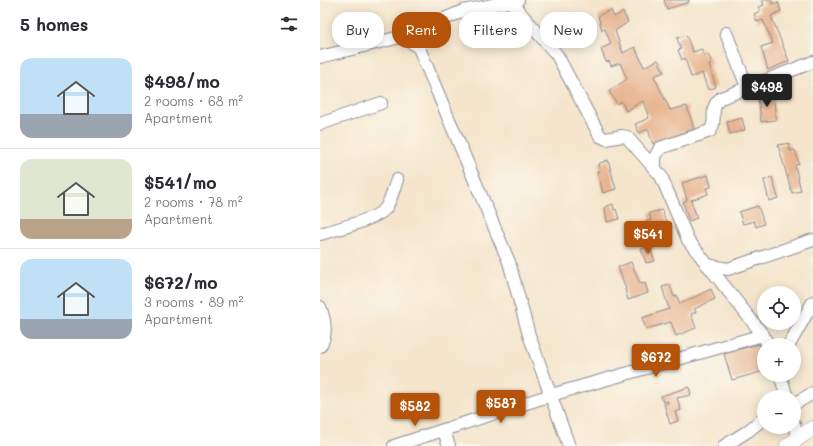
<!DOCTYPE html>
<meta charset="utf-8">
<style>
:root{--surface:#fff;--page:#f2f2f3;--text:#2b2b33;--muted:#7c7c81;--line:#e1e1e2;--accent:#b45309}
body{margin:0;font-family:Mali,sans-serif;background:var(--page);color:var(--text);height:100vh;display:flex;flex-direction:column;font-size:15px;white-space:nowrap}
*{box-sizing:border-box;margin:0}
p{font-size:13px;color:var(--muted)}
.icon{flex:none;width:22px;height:22px;fill:none;stroke:currentColor;stroke-width:2;stroke-linecap:round;stroke-linejoin:round}
.map{position:relative;flex:1;overflow:hidden}
.sheet{display:flex;flex-direction:column;background:var(--surface);width:320px}
.sheet>*{flex:none}
.banner{position:absolute;left:12px;top:12px;width:380px;height:36px;display:flex;gap:8px}
.buttons{position:absolute;left:437px;top:286px;display:grid;gap:8px}
.buttons a{display:grid;place-items:center;width:44px;height:44px;border-radius:50%;background:var(--surface);box-shadow:0 2px 10px #0003;font-size:20px}
.price{position:absolute;translate:-50% -34px;padding:0 9px;border-radius:4px;background:var(--accent);color:#fff;font-size:13px;line-height:26px;filter:drop-shadow(0 1px 2px #0008)}
.price::after{content:'';position:absolute;left:50%;top:24px;width:12px;height:9px;margin-left:-6px;background:inherit;clip-path:polygon(0 0,100% 0,50% 100%)}
.price.on{background:#222;color:#fff}
ul{padding:0;list-style:none}
li{display:flex;align-items:center;gap:12px;height:100px;padding:0 20px}
li+li{border-top:1px solid var(--line)}
li span{display:grid;place-items:center;flex:none;width:112px;height:80px;border-radius:12px;color:#555}
li>.icon{margin-inline-start:auto}
span .icon{width:48px;height:48px;fill:#fffc;stroke-width:1}
li b{font-size:17px}
h2{display:flex;justify-content:space-between;align-items:center;height:48px;padding:0 20px;font-size:17px}
.pill{padding:0 14px;border-radius:16px;background:var(--surface);box-shadow:0 2px 10px #0003;font-size:14px;line-height:36px}
.pill.on{background:var(--accent);color:#fff}
main{display:flex;flex:1;min-height:0}
.map>svg:first-child{display:block}
.building{fill:#e8b591}
.lines{fill:none;stroke-linecap:round;stroke-linejoin:round}
.minor-casing{stroke:#888a95;stroke-width:14}
.major-casing{stroke:#888a95;stroke-width:16}
.minor{stroke:#fff;stroke-width:12}
.major{stroke:#fff;stroke-width:15}
</style>
<main>
<section class="sheet">
<h2>5 homes<svg class="icon" aria-label="filters" viewBox="0 0 24 24"><path d="M4 7h16M4 17h16"/><circle cx="9" cy="7" r="2"/><circle cx="15" cy="17" r="2"/></svg></h2>
<ul>
<li><span style="background:linear-gradient(#bfe0f5 70%,#9aa5b1 0)"><svg class="icon" aria-label="home" viewBox="0 0 24 24"><path d="M3 11l9-7 9 7M6 9v11h12V9"/></svg></span><div><b>$498/mo</b><p>2 rooms · 68 m²</p><p>Apartment</p></div></li>
<li><span style="background:linear-gradient(#dfe7d0 75%,#b9a48a 0)"><svg class="icon" aria-label="home" viewBox="0 0 24 24"><path d="M3 11l9-7 9 7M6 9v11h12V9"/></svg></span><div><b>$541/mo</b><p>2 rooms · 78 m²</p><p>Apartment</p></div></li>
<li><span style="background:linear-gradient(#bfe0f5 75%,#9aa5b1 0)"><svg class="icon" aria-label="home" viewBox="0 0 24 24"><path d="M3 11l9-7 9 7M6 9v11h12V9"/></svg></span><div><b>$672/mo</b><p>3 rooms · 89 m²</p><p>Apartment</p></div></li>
</ul>
</section>
<div class="map">
<svg width="493" height="446" viewBox="0 0 493 446">
<rect width="100%" height="100%" fill="#fbf7ec"/>
<filter id="ink" filterUnits="userSpaceOnUse"><feTurbulence type="fractalNoise" baseFrequency=".025" numOctaves="2"/><feDisplacementMap in="SourceGraphic" scale="8" xChannelSelector="R" yChannelSelector="G"/><feConvolveMatrix kernelMatrix="1 2 1 2 8 2 1 2 1" color-interpolation-filters="sRGB"/></filter>
<filter id="wash" filterUnits="userSpaceOnUse"><feTurbulence type="fractalNoise" baseFrequency=".012" numOctaves="4" result="noise"/><feDisplacementMap in="SourceGraphic" scale="16" xChannelSelector="R" yChannelSelector="G"/><feGaussianBlur stdDeviation="0.9" result="paint"/><feColorMatrix in="noise" values="0 0 0 0 0 0 0 0 0 0 0 0 0 0 0 0 0 1.4 0 .05"/><feComposite in="paint" operator="in"/></filter>
<g filter="url(#wash)">
<rect width="100%" height="100%" fill="#f5e5cc"/>
<g id="blocks">
<!-- building -->
<g class="building">
<path d="M344,0h25v2l-22,7z"/>
<path d="M442,0h9l2,4 5,-2 3,9 -10,5 18,45 -21,9 -7,-23 12,-4 -10,-23 -6,2 -3,-8 6,-3 -2,-4 6,-2z"/>
<path d="M291,10l3,7 9,-5 5,10 -13,9 8,22 12,-6 9,20 14,-7 6,12 -10,4 16,34 17,-4 7,23 -41,15 -5,-15 -9,4 -4,-9 14,-6 -6,-17 -17,10 -5,-10 -4,3 -4,-7 -4,-6 18,-12 -7,-16 -9,3 -2,-5 -3,1 -5,-13 10,-5 -6,-15 -3,1 -4,-14z"/>
<path d="M252,18l6,16 -12,5 -9,-15 7,-5 1,2z"/>
<path d="M366,35l7,17 9,-3 2,7 4,-2 4,10 -3,1 7,22 -8,3 -6,-17 -11,4 -6,-19 -3,2 -4,-10 3,-1 -4,-11z"/>
<path d="M453,93l3,27 -15,2 -3,-27z"/>
<path d="M422,118l3,12 -15,4 -3,-12z"/>
<path d="M469,143l1,8 5,-1 4,14 -4,1 6,26 -9,2 -14,-48z"/>
<path d="M288,160l8,29 -13,4 -6,-22h3l-2,-7z"/>
<path d="M388,175l3,12 -5,1 2,6 -17,6 6,18 -8,3 -6,-19 4,-2 -5,-17z"/>
<path d="M452,177l6,21 -9,3 -5,-21z"/>
<path d="M293,204l1,6 2,-1 3,10 -12,3 -2,-15z"/>
<path d="M438,206l6,18 -8,3 -2,-6 -11,3 -4,-12z"/>
<path d="M342,210l5,15 -19,4 -2,-8 5,-1 -2,-7z"/>
<path d="M329,246l6,15 -9,2 -5,-14z"/>
<path d="M311,262l9,22 5,-1 3,10 -20,7 -3,-11h1l-8,-22z"/>
<path d="M350,285l4,12 3,-1 3,8 31,-15 4,10 -21,10 2,3 -5,2 5,14 -20,8 -5,-14 -25,7 -4,-11 27,-9 -7,-22z"/>
<path d="M439,344l5,7v20l-32,9 -8,-26z"/>
<path d="M369,387l2,8 -14,3 4,12 -6,2 3,9 -8,3 -6,-20 4,-1v-2l-5,1 -2,-6z"/>
</g>
</g>
</g>
<g filter="url(#ink)">
<use href="#blocks" fill-opacity="0" stroke="#888a95" stroke-width="1"/>
<g class="lines">
<defs>
<g id="minor">
<path d="M189,0l48,55 43,81 6,3 16,-3 5,1 34,39 27,64 75,95"/>
<path d="M406,33l21,54"/>
<path d="M84,36l15,12 90,214 20,73 40,111"/>
<path d="M0,57l84,-21 59,-25 55,-11"/>
<path d="M0,124l61,-21"/>
<path d="M335,169v-12l5,-9 50,-17c9,-13 -3,-21 11,-33l92,-36"/>
<path d="M0,234c14,-4 57,-15 65,-25 6,-8 8,-19 12,-29"/>
<path d="M387,265l21,4 85,-29"/>
<path d="M0,307c5,13 8,27 0,39"/>
<path d="M469,345l24,-43"/>
<path d="M460,375l7,22"/>
<path d="M474,404l19,-11"/>
<path d="M474,424l4,15"/>
<path d="M124,431l5,15"/>
<path d="M74,446l157,-51 212,-60 5,10"/>
<path d="M404,446l24,-15 16,-13"/>
</g>
<path id="major" d="M467,446l26,-18"/>
</defs>
<!-- minor casing -->
<use href="#minor" class="minor-casing"/>
<!-- major casing -->
<use href="#major" class="major-casing"/>
<!-- minor -->
<use href="#minor" class="minor"/>
<!-- major -->
<use href="#major" class="major"/>
</g>
</g>
</svg>
<div class="buttons">
<a><svg class="icon" aria-label="locate" viewBox="0 0 24 24"><circle cx="12" cy="12" r="6"/><path d="M12 2v4M12 18v4M2 12h4M18 12h4"/></svg></a>
<a>+</a>
<a>−</a>
</div>
<b class="price on" style="left:447px;top:108px">$498</b>
<b class="price" style="left:328px;top:255px">$541</b>
<b class="price" style="left:336px;top:378px">$672</b>
<b class="price" style="left:181px;top:424px">$587</b>
<b class="price" style="left:95px;top:427px">$582</b>
<div class="banner">
<a class="pill">Buy</a>
<a class="pill on">Rent</a>
<a class="pill">Filters</a>
<a class="pill">New</a>
</div>
</div>
</main>
